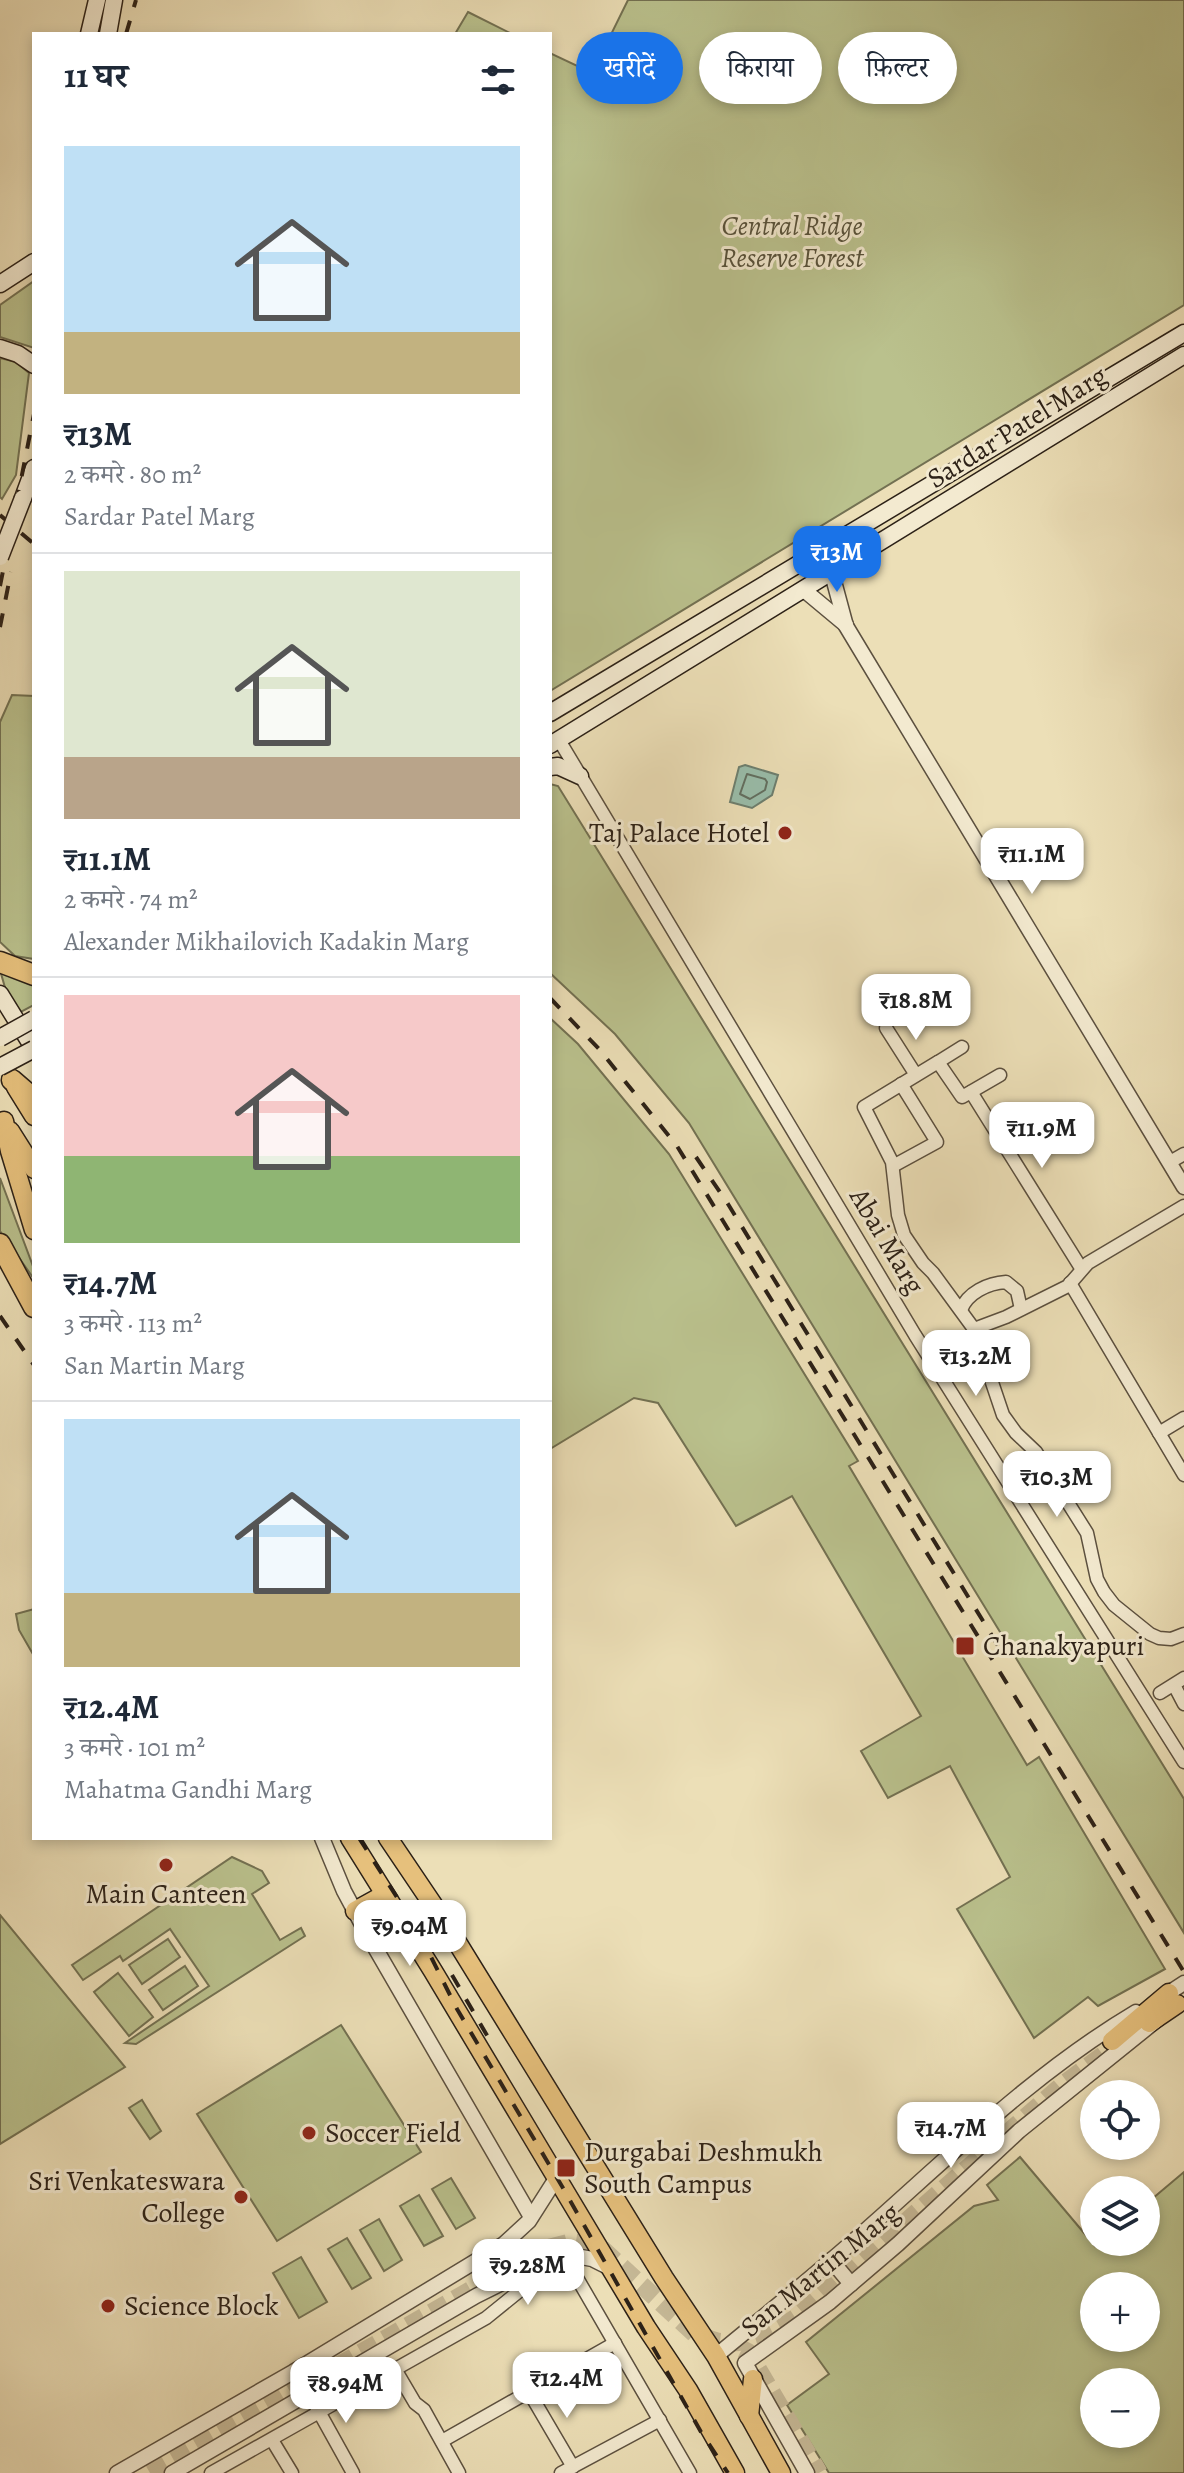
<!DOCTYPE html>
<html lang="hi">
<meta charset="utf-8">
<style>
:root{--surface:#fff;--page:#f2f2f3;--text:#1f2937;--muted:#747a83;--line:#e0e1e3;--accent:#1a73e8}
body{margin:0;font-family:Alegreya,"Noto Serif Devanagari",serif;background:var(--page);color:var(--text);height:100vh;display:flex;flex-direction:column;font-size:30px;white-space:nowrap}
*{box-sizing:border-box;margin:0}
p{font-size:26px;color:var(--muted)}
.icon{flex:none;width:44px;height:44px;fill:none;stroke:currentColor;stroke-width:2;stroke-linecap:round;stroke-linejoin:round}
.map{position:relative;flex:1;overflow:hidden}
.side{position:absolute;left:32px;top:32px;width:520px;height:1808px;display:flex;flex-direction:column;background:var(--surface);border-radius:0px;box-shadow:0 4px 12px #0003}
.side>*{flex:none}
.banner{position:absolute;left:576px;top:32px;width:488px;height:72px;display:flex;gap:16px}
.controls{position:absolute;left:1080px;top:2080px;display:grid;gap:16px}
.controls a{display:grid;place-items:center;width:80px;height:80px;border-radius:50%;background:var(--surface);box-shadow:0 4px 12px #0003;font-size:40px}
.price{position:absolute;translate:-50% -68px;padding:0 18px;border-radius:16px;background:#fff;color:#222;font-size:26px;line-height:52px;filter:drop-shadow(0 2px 4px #0008)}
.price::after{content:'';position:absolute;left:50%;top:48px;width:24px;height:18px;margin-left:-12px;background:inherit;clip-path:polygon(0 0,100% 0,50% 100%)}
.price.on{background:var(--accent);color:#fff}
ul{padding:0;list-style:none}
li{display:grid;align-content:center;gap:16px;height:424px;padding:0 32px}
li+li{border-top:2px solid var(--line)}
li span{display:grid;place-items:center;height:248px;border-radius:0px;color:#555}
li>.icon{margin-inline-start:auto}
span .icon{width:144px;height:144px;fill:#fffc;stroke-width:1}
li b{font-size:34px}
h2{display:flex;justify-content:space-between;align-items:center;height:96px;padding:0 32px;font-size:34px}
.tag{padding:0 28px;border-radius:36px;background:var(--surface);box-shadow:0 4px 12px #0003;font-size:28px;line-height:72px}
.tag.on{background:var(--accent);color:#fff}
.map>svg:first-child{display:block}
.green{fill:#bac18d;stroke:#737152;stroke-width:2;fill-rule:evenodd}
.water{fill:#99bdaa;stroke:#6d7f6f;stroke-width:2}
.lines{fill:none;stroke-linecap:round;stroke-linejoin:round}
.shore{stroke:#626f60;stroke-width:2}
.primary-tunnel{stroke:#c6b997;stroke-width:18;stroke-dasharray:18 9;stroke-linecap:butt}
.minor-casing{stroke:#5c503f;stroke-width:15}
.tertiary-casing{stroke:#5c503f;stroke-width:17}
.secondary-casing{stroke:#2c2117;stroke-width:19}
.primary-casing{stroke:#2c2117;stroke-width:21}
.trunk-casing{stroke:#2c2117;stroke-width:23}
.minor{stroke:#f3ead0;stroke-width:12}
.tertiary{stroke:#f3ead0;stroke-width:14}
.secondary{stroke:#f3ead0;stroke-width:16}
.primary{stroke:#e6c07c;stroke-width:18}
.trunk{stroke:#e6c07c;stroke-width:20}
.rail{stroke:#2c2117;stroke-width:4;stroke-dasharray:14 14;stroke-linecap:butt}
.secondary-bridge-casing{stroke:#2c2117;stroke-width:19;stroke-linecap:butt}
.secondary-bridge{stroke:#f3ead0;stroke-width:16}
.poi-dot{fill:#8f2418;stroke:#f3ead0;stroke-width:3}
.labels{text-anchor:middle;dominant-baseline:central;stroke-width:6;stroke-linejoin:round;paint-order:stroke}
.park-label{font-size:28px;font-style:italic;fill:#57513a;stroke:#f3ead0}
.street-label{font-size:28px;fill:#2c2117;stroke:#f3ead0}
.poi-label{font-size:28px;fill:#2c2117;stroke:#f3ead0;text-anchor:start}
</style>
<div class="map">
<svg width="1184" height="2473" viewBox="0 0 1184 2473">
<rect width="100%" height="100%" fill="#ecdfb7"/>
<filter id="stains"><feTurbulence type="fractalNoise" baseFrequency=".0025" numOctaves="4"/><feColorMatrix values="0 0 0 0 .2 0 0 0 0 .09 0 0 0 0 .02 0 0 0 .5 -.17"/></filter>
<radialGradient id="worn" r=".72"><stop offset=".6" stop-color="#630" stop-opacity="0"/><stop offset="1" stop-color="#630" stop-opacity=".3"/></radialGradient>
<!-- green -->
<g class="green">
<path d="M628,0h556v305l-634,386v-638l42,20z"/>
<path d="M468,12l44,22h-57z"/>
<path d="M34,281v67l-34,-11v-32z"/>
<path d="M0,358l16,4 13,11 -13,102 -14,24 -2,-2z"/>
<path d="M12,695l22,1v263l-19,-3 -15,-14v-220z"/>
<path d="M550,784l8,2 626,1013v134l-495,-810 -74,-89 -65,-61z"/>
<path d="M0,970l34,12v23l-17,9 -9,-16z"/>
<path d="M550,1018l28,26 91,110 189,307 -9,5 178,299 12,-8 126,212 -67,37 -10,-9 -54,41 -77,-129 53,-32 -60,-111 -62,32 -27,-47 60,-35 -129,-220 -56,30 -78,-123 -24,-5 -84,51z"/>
<path d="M0,1178l34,91v10l-34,-48z"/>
<path d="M34,1609v47l-15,-26 -3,-16z"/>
<path d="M232,1857l30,14 7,12 -17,11 28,46 21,-12 4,8 -169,108 -11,-1 84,-57 -39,-57 -47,32 -3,-5 -37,24 -11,-15z"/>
<path d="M0,1915l125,152 -125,77z"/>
<path d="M168,1939l12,18 -38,27 -13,-19z"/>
<path d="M185,1966l13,20 -35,24 -14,-20z"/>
<path d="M118,1973l35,44 -24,19 -35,-44z"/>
<path d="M341,2025l80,127 -144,89 -80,-127z"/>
<path d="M142,2100l19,31 -11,8 -21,-31z"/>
<path d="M1020,2157l75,89 5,-4h46v-38l38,-32v301h-355l-42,-68 42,-31 -23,-32 168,-136 24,-6 -11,-15zM1094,2286h52v52h-52zM1094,2382h52v52h-52z"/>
<path d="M451,2178l24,40 -19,11 -24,-40z"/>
<path d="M419,2195l24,41 -19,10 -24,-40z"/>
<path d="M379,2219l23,41 -18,11 -24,-41z"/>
<path d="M347,2238l24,40 -19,11 -24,-40z"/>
<path d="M301,2257l26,45 -28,16 -26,-45z"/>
</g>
<!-- water -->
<path class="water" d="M745,765l33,10 -6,20 -20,13 -22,-6 9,-35z"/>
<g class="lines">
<!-- shore -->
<path class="shore" d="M747,774l18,5 2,3 -2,8 -15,9 -10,-5z"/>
<!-- primary-tunnel -->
<g class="primary-tunnel">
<path d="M742,2349l6,3 71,121"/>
<path d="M150,2473l391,-223 31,-8 27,4 97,89c8,1 16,6 24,7 28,4 55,-10 77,-25l263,-230 47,-35"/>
</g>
<defs>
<g id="minor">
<path d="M559,740l356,595 269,427"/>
<path d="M886,1028l30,47"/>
<path d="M938,1062l24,-15"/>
<path d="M1000,1075l-38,22 -24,-35 -74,45 28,55 6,53 6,20 19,28 10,10 41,56 32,-12 62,-31 20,-23 96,-57"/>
<path d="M971,1092l110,176"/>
<path d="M1170,1162l14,-8"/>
<path d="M893,1166l44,-24 -36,-58"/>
<path d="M1070,1283l114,192"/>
<path d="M961,1310c6,-17 27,-27 45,-28l11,9 4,18"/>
<path d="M974,1329l29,86 13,18 20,19 51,81 10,46 7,13 10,13 36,29 9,4 12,1 13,-5"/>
<path d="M1159,1433l25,-15"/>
<path d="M1174,1685l10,19"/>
<path d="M1160,1693l24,-15"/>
<path d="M566,2259l124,214"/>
<path d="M395,2369l20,34 9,7 35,63"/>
<path d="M308,2392l45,81"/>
<path d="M529,2392l44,75"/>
<path d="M272,2440l20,33"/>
<path d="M442,2441l173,-98"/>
<path d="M211,2473l275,-155 37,-30 13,-22"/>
<path d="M561,2473l99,-53"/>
</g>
<g id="tertiary">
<path d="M832,574l14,52 338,561"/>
<path d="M804,590l42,35"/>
<path d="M322,1838l22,53 22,41 165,285"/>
<path d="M1161,1998l23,-15"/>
<path d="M831,2260l20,24"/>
<path d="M716,2356c53,-44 107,-87 159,-134 83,-74 165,-153 261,-210"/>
<path d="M117,2473l176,-101 211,-128 25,-23 28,-44"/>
<path d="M172,2473l304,-177 60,-30 40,-10 16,3 18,9"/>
<path d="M807,2473l-62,-110 85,-61 68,-58 121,-113 139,-112"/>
</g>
<g id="secondary">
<path d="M89,34l8,-34"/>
<path d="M108,34l6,-34"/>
<path d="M0,284l34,-22"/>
<path d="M0,348l18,6 16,11"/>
<path d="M23,498l11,-30"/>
<path d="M550,713l634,-380"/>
<path d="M550,745l634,-390"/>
<path d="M550,767l8,-1 22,10"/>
<path d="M0,994l34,55"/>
</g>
<g id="primary">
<path d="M16,1087l18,29"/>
<path d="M4,1121l6,30 24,79"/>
<path d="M10,1131l24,38"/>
<path d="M350,1838l83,133 213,356 42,63 47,83"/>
<path d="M388,1838l56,83 220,357 52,78 65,117"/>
<path d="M355,1911l29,-16"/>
<path d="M1149,2023l28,-19"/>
<path d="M1112,2041l57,-48"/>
<path d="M749,2416l4,-37"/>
</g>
<g id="trunk">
<path d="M0,962l34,13"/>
<path d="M12,1080l22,19"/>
<path d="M0,1244l34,63"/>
</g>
</defs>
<!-- minor casing -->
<use href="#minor" class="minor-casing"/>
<!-- tertiary casing -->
<use href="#tertiary" class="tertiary-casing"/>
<!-- secondary casing -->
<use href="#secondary" class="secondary-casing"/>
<!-- primary casing -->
<use href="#primary" class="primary-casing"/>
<!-- trunk casing -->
<use href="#trunk" class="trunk-casing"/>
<!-- minor -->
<use href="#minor" class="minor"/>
<!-- tertiary -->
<use href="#tertiary" class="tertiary"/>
<!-- secondary -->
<use href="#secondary" class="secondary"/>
<!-- primary -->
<use href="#primary" class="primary"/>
<!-- trunk -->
<use href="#trunk" class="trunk"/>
<!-- rail -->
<g class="rail">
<path d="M126,34l10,-34"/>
<path d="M0,515l34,29"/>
<path d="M0,586l34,-172"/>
<path d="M0,627l11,-55"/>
<path d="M550,998l49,51 78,97 507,826"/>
<path d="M696,1157l32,47 277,453"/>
<path d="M0,1316l34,49"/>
<path d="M359,1838l57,89 41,82 106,179 138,244 27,41"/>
<path d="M452,1975l40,69"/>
</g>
<defs>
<g id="secondary-bridge">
<path d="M0,557l23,-59"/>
<path d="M0,1038l34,-19"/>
<path d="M0,1067l34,-18"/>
</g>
</defs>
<!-- secondary-bridge casing -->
<use href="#secondary-bridge" class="secondary-bridge-casing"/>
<!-- secondary-bridge -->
<use href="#secondary-bridge" class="secondary-bridge"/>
</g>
<!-- markers -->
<g class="poi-dot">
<circle cx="785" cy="833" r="8"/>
<rect x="955" y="1636" width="20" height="20" rx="4"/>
<circle cx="166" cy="1865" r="8"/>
<circle cx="309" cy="2133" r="8"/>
<rect x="556" y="2158" width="20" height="20" rx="4"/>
<circle cx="241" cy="2197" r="8"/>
<circle cx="108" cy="2306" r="8"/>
</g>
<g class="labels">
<!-- park labels -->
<g class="park-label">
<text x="792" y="226">Central Ridge<tspan x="792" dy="32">Reserve Forest</tspan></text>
</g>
<!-- street labels -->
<g class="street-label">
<text transform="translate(1017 427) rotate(-32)">Sardar Patel Marg</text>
<text transform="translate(887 1241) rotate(59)">Abai Marg</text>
<text transform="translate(820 2270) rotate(-39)">San Martin Marg</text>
</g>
<!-- poi labels -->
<g class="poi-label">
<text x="769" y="833" text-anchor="end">Taj Palace Hotel</text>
<text x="983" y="1646">Chanakyapuri</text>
<text x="166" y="1894" text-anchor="middle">Main Canteen</text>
<text x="325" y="2133">Soccer Field</text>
<text x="584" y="2152">Durgabai Deshmukh<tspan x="584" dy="32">South Campus</tspan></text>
<text x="225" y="2181" text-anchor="end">Sri Venkateswara<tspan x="225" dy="32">College</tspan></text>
<text x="124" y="2306">Science Block</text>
</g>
</g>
<rect width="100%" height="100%" filter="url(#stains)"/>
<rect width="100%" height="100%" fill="url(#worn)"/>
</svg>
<div class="controls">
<a><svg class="icon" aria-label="locate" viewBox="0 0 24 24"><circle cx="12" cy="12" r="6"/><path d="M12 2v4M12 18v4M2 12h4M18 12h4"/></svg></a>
<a><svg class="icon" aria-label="layers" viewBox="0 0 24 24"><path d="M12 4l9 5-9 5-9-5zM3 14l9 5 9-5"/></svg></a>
<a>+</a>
<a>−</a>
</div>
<b class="price on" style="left:837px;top:594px">₹13M</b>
<b class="price" style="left:1032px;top:896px">₹11.1M</b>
<b class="price" style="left:916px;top:1042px">₹18.8M</b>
<b class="price" style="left:1042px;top:1170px">₹11.9M</b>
<b class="price" style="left:976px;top:1398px">₹13.2M</b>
<b class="price" style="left:1057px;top:1519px">₹10.3M</b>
<b class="price" style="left:410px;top:1968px">₹9.04M</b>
<b class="price" style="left:951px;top:2170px">₹14.7M</b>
<b class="price" style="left:528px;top:2307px">₹9.28M</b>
<b class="price" style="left:567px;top:2420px">₹12.4M</b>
<b class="price" style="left:346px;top:2425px">₹8.94M</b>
<div class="banner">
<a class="tag on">खरीदें</a>
<a class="tag">किराया</a>
<a class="tag">फ़िल्टर</a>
</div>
<section class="side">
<h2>11 घर<svg class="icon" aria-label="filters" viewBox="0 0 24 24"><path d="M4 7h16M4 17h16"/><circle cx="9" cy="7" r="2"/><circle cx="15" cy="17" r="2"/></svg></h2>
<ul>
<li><span style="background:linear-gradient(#bfe0f5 75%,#c2b280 0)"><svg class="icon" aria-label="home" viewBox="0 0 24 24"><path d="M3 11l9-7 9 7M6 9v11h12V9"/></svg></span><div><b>₹13M</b><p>2 कमरे · 80 m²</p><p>Sardar Patel Marg</p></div></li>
<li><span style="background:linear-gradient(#dfe7d0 75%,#b9a48a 0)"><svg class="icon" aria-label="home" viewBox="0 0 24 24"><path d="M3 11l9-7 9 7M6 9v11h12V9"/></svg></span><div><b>₹11.1M</b><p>2 कमरे · 74 m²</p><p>Alexander Mikhailovich Kadakin Marg</p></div></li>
<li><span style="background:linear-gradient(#f6c9c9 65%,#8fb573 0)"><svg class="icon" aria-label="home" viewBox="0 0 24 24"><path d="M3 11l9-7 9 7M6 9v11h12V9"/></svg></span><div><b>₹14.7M</b><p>3 कमरे · 113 m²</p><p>San Martin Marg</p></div></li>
<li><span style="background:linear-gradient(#bfe0f5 70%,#c2b280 0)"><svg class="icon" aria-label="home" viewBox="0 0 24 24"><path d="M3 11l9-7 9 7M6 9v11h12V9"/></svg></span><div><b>₹12.4M</b><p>3 कमरे · 101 m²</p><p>Mahatma Gandhi Marg</p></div></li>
</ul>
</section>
</div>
